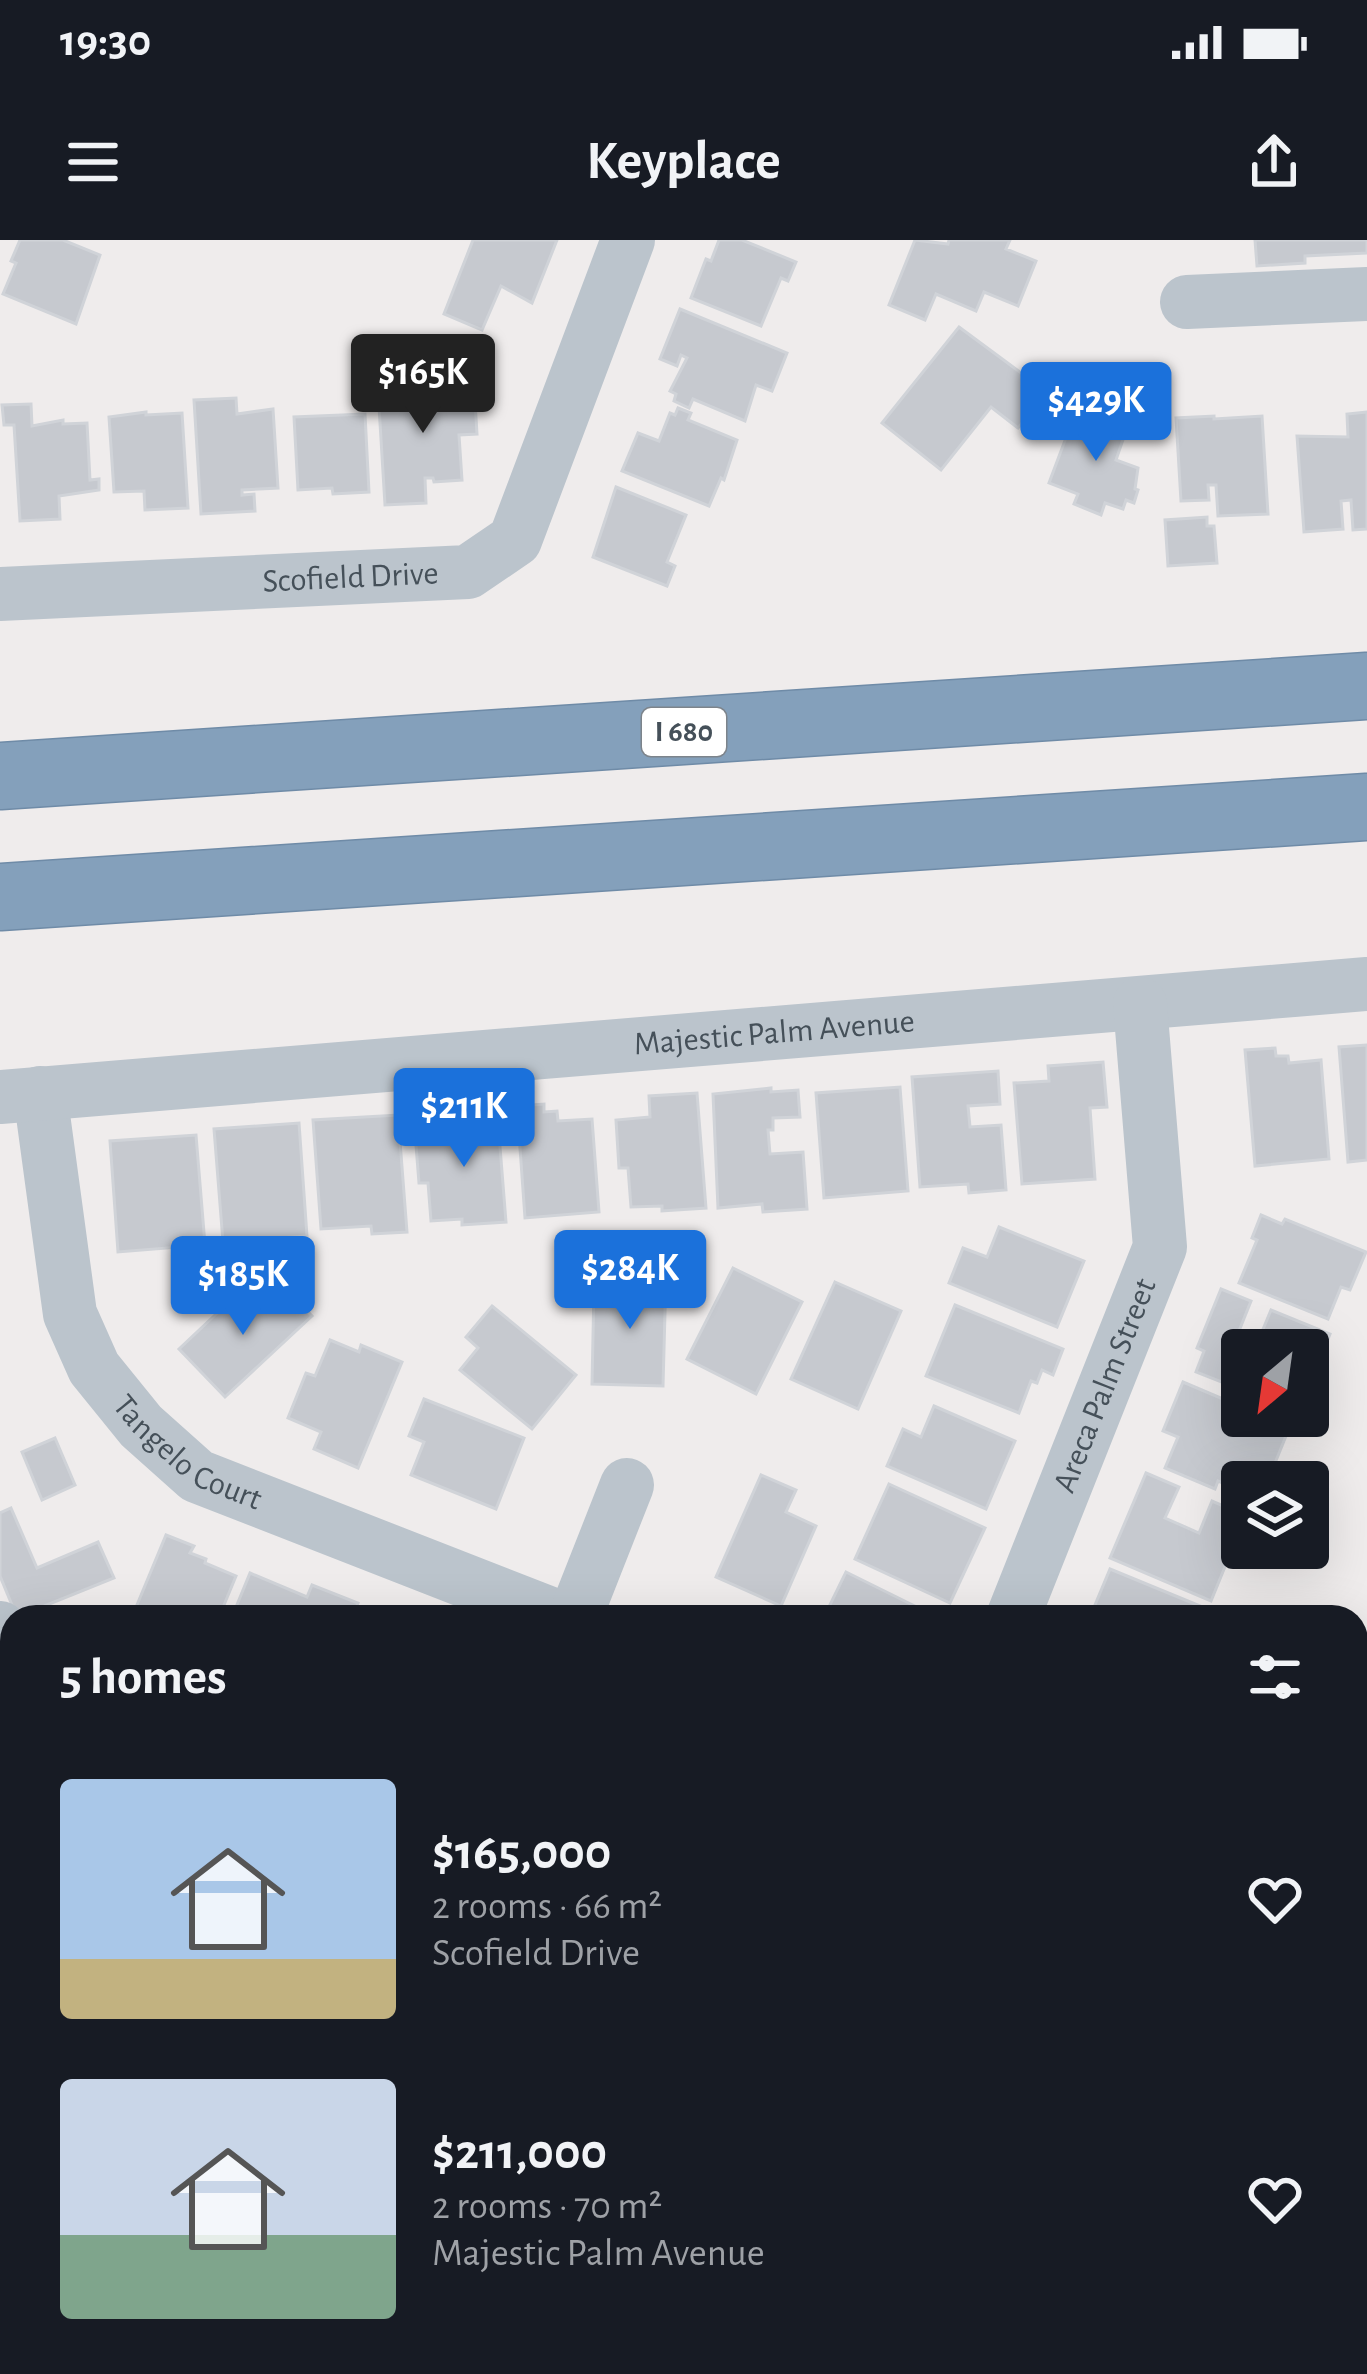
<!DOCTYPE html>
<meta charset="utf-8">
<style>
:root{--surface:#171b24;--page:#242831;--text:#f1f3f6;--muted:#9ea1a6;--accent:#1b71db}
body{margin:0;font-family:"Alegreya Sans",sans-serif;background:var(--page);color:var(--text);height:100vh;display:flex;flex-direction:column;font-size:45px;white-space:nowrap}
*{box-sizing:border-box;margin:0}
p{font-size:39px;color:var(--muted)}
.icon{flex:none;width:66px;height:66px;fill:none;stroke:currentColor;stroke-width:2;stroke-linecap:round;stroke-linejoin:round}
.map{position:relative;flex:1;overflow:hidden}
.sheet{position:absolute;left:0px;top:1365px;width:1368px;height:771px;display:flex;flex-direction:column;background:var(--surface);border-radius:36px 36px 0 0;box-shadow:0 12px 48px #0002}
.sheet>*{flex:none}
.needle{width:78px;rotate:209deg}
.tools{position:absolute;left:1221px;top:1089px;display:grid;gap:24px}
.tools a{display:grid;place-items:center;width:108px;height:108px;border-radius:12px;background:var(--surface);box-shadow:0 12px 48px #0002;font-size:60px}
.price{position:absolute;translate:-50% -102px;padding:0 27px;border-radius:12px;background:var(--accent);color:#fff;font-size:39px;line-height:78px;filter:drop-shadow(0 3px 6px #0008)}
.price::after{content:'';position:absolute;left:50%;top:72px;width:36px;height:27px;margin-left:-18px;background:inherit;clip-path:polygon(0 0,100% 0,50% 100%)}
.price.on{background:#222;color:#fff}
ul{padding:0;list-style:none}
li{display:flex;align-items:center;gap:36px;height:300px;padding:0 60px}
li span{display:grid;place-items:center;flex:none;width:336px;height:240px;border-radius:12px;color:#555}
li>.icon{margin-inline-start:auto}
span .icon{width:144px;height:144px;fill:#fffc;stroke-width:1}
li b{font-size:51px}
h2{display:flex;justify-content:space-between;align-items:center;height:144px;padding:0 60px;font-size:51px}
.status{display:flex;justify-content:space-between;align-items:center;height:84px;padding:0 60px;background:var(--surface);direction:ltr}
.status svg{height:33px;fill:currentColor}
header{display:flex;justify-content:space-between;align-items:center;height:156px;padding:0 60px;background:var(--surface);font-size:54px;font-weight:700}
.map>svg:first-child{display:block}
.grass{fill:url(#grass-tufts)}
.lines{fill:none;stroke-linecap:round;stroke-linejoin:round}
.stream{stroke:#87d7ea;stroke-width:10}
.building{fill:#c6c9cf;stroke:#d0d3d8;stroke-width:3}
.highway-casing{stroke:#6f8ba7;stroke-width:69}
.minor{stroke:#bbc4cc;stroke-width:54}
.highway{stroke:#84a0bb;stroke-width:66}
.labels{text-anchor:middle;dominant-baseline:central;stroke-width:10;stroke-linejoin:round;paint-order:stroke}
.shield{fill:#fff;stroke:#7d848b;stroke-width:3}
.shield-label{font-size:30px;font-weight:bold;fill:#455059}
.street-label{font-size:33px;fill:#455059;stroke:#fff}
</style>
<div class="status"><b>19:30</b><svg viewBox="0 0 49 12"><path d="M0 12V9h3v3zM5 12V6h3v6zM10 12V3h3v9zM15 12V0h3v12zM26 1h20v11H26zM47 4h2v5h-2z"/></svg></div>
<header><svg class="icon" aria-label="menu" viewBox="0 0 24 24"><path d="M4 6h16M4 12h16M4 18h16"/></svg>Keyplace<svg class="icon" aria-label="share" viewBox="0 0 24 24"><path d="M12 15V3M7 8l5-5 5 5M5 13v7h14v-7"/></svg></header>
<div class="map">
<svg width="1367" height="2134" viewBox="0 0 1367 2134">
<defs>
<pattern id="grass-tufts" width="24" height="20" patternUnits="userSpaceOnUse" patternTransform="scale(3)"><rect width="24" height="20" fill="#baedcd"/><path d="M3 7l-1-3M5 7V3M7 7l1-3M15 17l-1-3M17 17v-4M19 17l1-3" fill="none" stroke="#a1cdb2"/></pattern>
</defs>
<rect width="100%" height="100%" fill="#efecec"/>
<!-- grass -->
<path class="grass" d="M1367,1420v229l-11,-5v-199z"/>
<g class="lines">
<!-- stream -->
<g class="stream">
<path d="M0,1610l12,8"/>
<path d="M491,2124l4,10"/>
</g>
</g>
<!-- building -->
<g class="building">
<path d="M20,0h43l37,15 -24,69 -73,-30 13,-31 -5,-2z"/>
<path d="M473,0h84l-25,63 -31,-17 -19,44 -38,-16z"/>
<path d="M719,0h23l54,22 -8,19 -7,-3 -20,48 -70,-28 15,-39 5,2z"/>
<path d="M915,0l33,4 1,-4h61l-4,9 30,12 -18,45 -34,-14 -8,19 -40,-17 -11,26 -36,-15z"/>
<path d="M1255,0h112v13l-62,3v7l-48,3z"/>
<path d="M680,69l107,44 -15,38 -16,-6 -11,36 -52,-22 -4,9 -15,-7 2,-7 -6,-3 17,-33 -6,-3 -4,11 -17,-7z"/>
<path d="M959,87l88,65 -29,36 -27,-21 -50,63 -59,-47z"/>
<path d="M455,138l1,7 18,-1 3,50 -18,1 3,45 -28,2 -1,-4h-8l1,25 -41,2 -7,-115 39,-3v-4l21,-1 -1,-3z"/>
<path d="M236,158l1,16 36,-5 5,79 -36,2v5l12,-1 1,17 -54,3 -7,-114z"/>
<path d="M31,164l1,22 31,-6v4l24,-1 3,57 9,-1v11l-40,6 1,23 -40,2 -6,-96h-10l-2,-20z"/>
<path d="M1087,167l42,15 -13,38 22,8 -3,21 3,1 -4,13 -8,-3 -3,9 -18,-6 -4,12 -27,-11 4,-10 -29,-11 21,-56 8,4z"/>
<path d="M678,168l13,5 -3,7 49,20 -13,40 -3,-2 -12,28 -87,-35 16,-38 21,8 11,-28 5,2z"/>
<path d="M146,172v3l36,-2 6,95 -43,2 -1,-19 -30,1 -5,-75z"/>
<path d="M1367,172v117l-14,1 -2,-30 -10,1 2,28 -39,3 -7,-96 51,1 -1,-23z"/>
<path d="M365,174l4,78 -36,2 -1,-6 -34,2 -4,-73z"/>
<path d="M1214,176v3l48,-3 6,98 -50,2 -2,-31h-8l1,15 -28,1 -5,-83z"/>
<path d="M616,247l70,28 -19,47 8,4 -8,20 -74,-29z"/>
<path d="M1207,277v9h7l3,37 -49,3 -3,-46z"/>
<path d="M1367,805v115l-19,2 -9,-115z"/>
<path d="M1275,808l1,8h12l1,7 32,-3 8,99 -74,7 -10,-116z"/>
<path d="M1103,822l4,45 -17,1 5,71 -73,5 -8,-101 35,-2 -1,-15z"/>
<path d="M998,831l2,33 -32,2 2,21 31,-2 5,65 -37,3 -1,-9 -48,3 -8,-110z"/>
<path d="M900,847l8,104 -84,7 -8,-105z"/>
<path d="M771,848v4l27,-2 2,27 -27,1v12h-5l2,24 33,-2 4,57 -44,3 -1,-8 -44,4 -5,-114z"/>
<path d="M697,853l9,115 -44,3v-5l-31,1 -3,-39h-9l-3,-48 34,-3 -1,-21z"/>
<path d="M544,864v8l13,-1 1,10 34,-2 7,93 -74,6 -8,-112z"/>
<path d="M497,869l9,113 -44,3v-6l-31,2 -3,-38h-9l-4,-50 34,-2 -1,-14z"/>
<path d="M398,875l9,117 -35,2 -1,-8 -50,3 -8,-109z"/>
<path d="M299,883l8,113 -84,6 -9,-113z"/>
<path d="M196,895l9,110 -87,7 -8,-111z"/>
<path d="M1261,975l21,9 3,-5 81,33 -16,38 -9,-3 -13,32 -89,-36 18,-43 -5,-2z"/>
<path d="M999,987l85,34 -27,66 -108,-44 14,-35 24,9z"/>
<path d="M733,1028l69,34 -46,92 -69,-35z"/>
<path d="M617,1034l49,2 -3,110 -71,-2 2,-96 23,1z"/>
<path d="M835,1042l66,29 -43,98 -67,-30z"/>
<path d="M246,1046l22,24 20,-19 24,25 -87,81 -46,-48z"/>
<path d="M1221,1049l30,12 -12,30 20,8 12,-29 59,24 -14,35 -8,-3v-16h-66v40l-46,-18 8,-21 -7,-3z"/>
<path d="M955,1065l108,44 -10,26 -11,-5 -5,13 -6,-2 -12,32 -93,-37z"/>
<path d="M492,1066l84,69 -44,54 -72,-59 18,-22 -12,-11z"/>
<path d="M330,1100l29,12 2,-7 41,17 -44,106 -44,-19 7,-17 -33,-14 18,-45 9,3z"/>
<path d="M1183,1142l59,25v9h23l25,10 -17,42 -5,-3 -7,17h-19v9l-24,-10 -3,8 -50,-21 13,-31 -15,-6z"/>
<path d="M424,1159l100,39 -28,71 -85,-34 13,-33 -15,-6z"/>
<path d="M934,1166l81,35 -29,68 -99,-43 16,-37 18,8z"/>
<path d="M55,1198l20,47 -33,15 -20,-48z"/>
<path d="M1146,1233l33,14 -14,31 34,15 13,-32 30,13v11l-31,76 -101,-43z"/>
<path d="M761,1235l35,15 -10,22 30,14 -35,80 -65,-29z"/>
<path d="M889,1244l96,44 -35,75 -95,-44z"/>
<path d="M11,1268l26,60 61,-26 16,36 -97,39 -17,-41v-63z"/>
<path d="M166,1295l28,11 -4,7 16,6 -1,4 31,13 -17,41h-87z"/>
<path d="M1110,1329l107,44 -1,4h-126z"/>
<path d="M846,1332l91,45h-113z"/>
<path d="M250,1333l57,24 5,-12 46,18 -6,14h-120z"/>
<path d="M1356,1727l11,5v91l-11,-4z"/>
<path d="M12,1856v56l-4,3 -8,-6v-37z"/>
<path d="M1356,2016l11,4v94l-11,-4z"/>
<path d="M1100,2124l19,5 2,-5 16,3 11,-3 22,8 -74,2z"/>
</g>
<g class="lines">
<defs>
<g id="highway">
<path d="M0,536l1367,-90"/>
<path d="M0,657l1367,-90"/>
</g>
</defs>
<!-- highway casing -->
<use href="#highway" class="highway-casing"/>
<!-- minor -->
<g class="minor">
<path d="M1187,62l180,-8"/>
<path id="s1" d="M0,354l468,-22 47,-32 113,-300"/>
<path id="s2" d="M40,853l30,221 24,54 47,58 56,50 361,141"/>
<path id="s3" d="M0,857l1367,-113"/>
<path d="M575,1377l52,-132"/>
<path id="s4" d="M1013,1377l147,-370 -20,-243"/>
<path d="M0,1388l12,13"/>
<path d="M1356,1926l11,5"/>
<path d="M0,2049l12,9"/>
<path d="M65,2124l7,10"/>
<path d="M709,2124l7,10"/>
<path d="M757,2134l24,-6"/>
</g>
<!-- highway -->
<use href="#highway" class="highway"/>
</g>
<g class="labels">
<!-- shield labels -->
<rect class="shield" x="642" y="468" width="84" height="48" rx="9"/>
<g class="shield-label">
<text x="684" y="492">I 680</text>
</g>
<!-- street labels -->
<g class="street-label">
<text stroke="none"><textPath href="#s1" startOffset="351">Scofield Drive</textPath></text>
<text stroke="none"><textPath href="#s3" startOffset="777">Majestic Palm Avenue</textPath></text>
<text stroke="none"><textPath href="#s4" startOffset="249">Areca Palm Street</textPath></text>
<text stroke="none"><textPath href="#s2" startOffset="411">Tangelo Court</textPath></text>
</g>
</g>
</svg>
<div class="tools">
<a><svg class="needle" viewBox="-14 -14 28 28"><path d="M0-13l5 13h-10z" fill="#e53935"/><path d="M0 13l5-13h-10z" fill="#9ea1a6"/></svg></a>
<a><svg class="icon" aria-label="layers" viewBox="0 0 24 24"><path d="M12 4l9 5-9 5-9-5zM3 14l9 5 9-5"/></svg></a>
</div>
<b class="price on" style="left:423px;top:196px">$165K</b>
<b class="price" style="left:1096px;top:224px">$429K</b>
<b class="price" style="left:464px;top:930px">$211K</b>
<b class="price" style="left:630px;top:1092px">$284K</b>
<b class="price" style="left:243px;top:1098px">$185K</b>
<section class="sheet">
<h2>5 homes<svg class="icon" aria-label="filters" viewBox="0 0 24 24"><path d="M4 7h16M4 17h16"/><circle cx="9" cy="7" r="2"/><circle cx="15" cy="17" r="2"/></svg></h2>
<ul>
<li><span style="background:linear-gradient(#a9c7e8 75%,#c2b280 0)"><svg class="icon" aria-label="home" viewBox="0 0 24 24"><path d="M3 11l9-7 9 7M6 9v11h12V9"/></svg></span><div><b>$165,000</b><p>2 rooms · 66 m²</p><p>Scofield Drive</p></div><svg class="icon" aria-label="heart" viewBox="0 0 24 24"><path d="M12 20l-8-8c-3-5 5-10 8-4 3-6 11-1 8 4z"/></svg></li>
<li><span style="background:linear-gradient(#c9d6e8 65%,#7fa58c 0)"><svg class="icon" aria-label="home" viewBox="0 0 24 24"><path d="M3 11l9-7 9 7M6 9v11h12V9"/></svg></span><div><b>$211,000</b><p>2 rooms · 70 m²</p><p>Majestic Palm Avenue</p></div><svg class="icon" aria-label="heart" viewBox="0 0 24 24"><path d="M12 20l-8-8c-3-5 5-10 8-4 3-6 11-1 8 4z"/></svg></li>
</ul>
</section>
</div>
